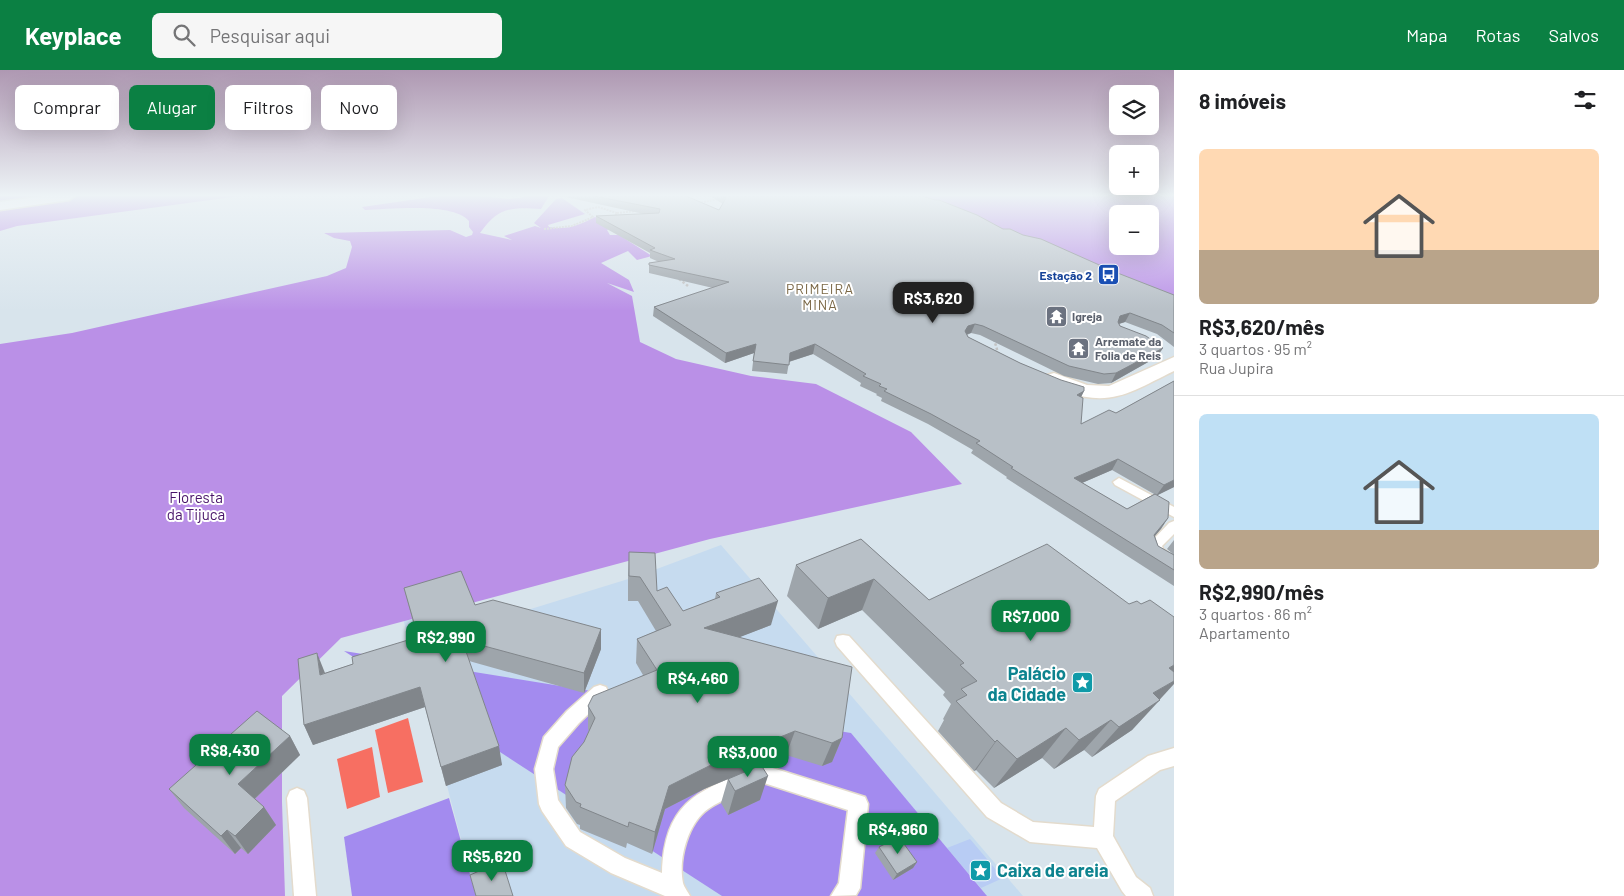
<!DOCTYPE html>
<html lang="pt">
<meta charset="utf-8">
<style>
:root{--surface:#fff;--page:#f6f6f6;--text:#202124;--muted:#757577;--line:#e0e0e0;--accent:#0b8043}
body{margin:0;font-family:Barlow,sans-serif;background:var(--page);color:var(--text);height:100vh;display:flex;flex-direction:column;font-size:19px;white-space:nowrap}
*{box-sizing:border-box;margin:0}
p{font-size:16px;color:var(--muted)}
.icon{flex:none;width:28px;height:28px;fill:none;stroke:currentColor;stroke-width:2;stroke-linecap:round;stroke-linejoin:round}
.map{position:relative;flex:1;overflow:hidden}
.side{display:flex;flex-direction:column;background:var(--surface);width:450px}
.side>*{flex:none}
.banner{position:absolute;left:15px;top:15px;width:475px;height:45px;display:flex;gap:10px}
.controls{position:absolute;left:1109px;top:15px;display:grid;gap:10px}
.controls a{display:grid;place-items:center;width:50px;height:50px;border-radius:8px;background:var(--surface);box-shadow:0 5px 20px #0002;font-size:25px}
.price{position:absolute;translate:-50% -42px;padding:0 11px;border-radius:10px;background:var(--accent);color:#fff;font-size:16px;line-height:32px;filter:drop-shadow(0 1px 2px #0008)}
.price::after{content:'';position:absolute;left:50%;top:30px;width:15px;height:11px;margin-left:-8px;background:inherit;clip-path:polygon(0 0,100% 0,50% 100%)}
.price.active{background:#222;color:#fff}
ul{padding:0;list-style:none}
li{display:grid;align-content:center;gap:10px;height:265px;padding:0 25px}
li+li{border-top:1px solid var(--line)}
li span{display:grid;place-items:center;height:155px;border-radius:8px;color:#555}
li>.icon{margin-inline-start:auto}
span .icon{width:90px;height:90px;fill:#fffc;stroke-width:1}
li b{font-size:21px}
h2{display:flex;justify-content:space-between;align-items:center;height:60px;padding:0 25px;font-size:21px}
.tag{padding:0 18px;border-radius:8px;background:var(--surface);box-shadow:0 5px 20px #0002;font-size:18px;line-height:45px}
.tag.active{background:var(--accent);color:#fff}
header{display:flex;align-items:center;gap:30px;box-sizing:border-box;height:70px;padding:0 25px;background:var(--accent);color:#fff}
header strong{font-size:24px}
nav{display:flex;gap:28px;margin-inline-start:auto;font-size:18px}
.search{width:350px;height:45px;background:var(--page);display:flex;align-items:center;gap:12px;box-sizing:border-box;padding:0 18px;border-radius:8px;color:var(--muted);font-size:19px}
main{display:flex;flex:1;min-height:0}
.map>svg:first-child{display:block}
.education{fill:#c6dbef}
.green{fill:#ba90e7;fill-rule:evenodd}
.sand{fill:#b8ccf4}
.pitch{fill:#a38bef}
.water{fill:#f76f62}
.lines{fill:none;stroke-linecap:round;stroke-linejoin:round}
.lane-casing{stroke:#e3dbcd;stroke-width:3}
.street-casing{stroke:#e3dbcd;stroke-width:3}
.path-far1{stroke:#c3c3c3;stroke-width:2;stroke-dasharray:2 1;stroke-linecap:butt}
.path{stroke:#c3c3c3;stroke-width:2.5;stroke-dasharray:2.5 2;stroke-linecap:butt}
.lane{fill:#fff;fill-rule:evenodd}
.street{fill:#fff;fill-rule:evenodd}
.wall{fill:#9ea5ab;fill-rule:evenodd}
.shaded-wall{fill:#81868b}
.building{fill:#b8c0c7;stroke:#81868b}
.labels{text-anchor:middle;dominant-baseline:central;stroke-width:4;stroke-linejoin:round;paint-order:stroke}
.far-transit-label{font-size:12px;font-weight:bold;fill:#164399;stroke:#fff;text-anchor:end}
.far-worship-label{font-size:12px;font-weight:bold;fill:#5b616d;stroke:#fff;text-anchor:start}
.far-neighbourhood-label{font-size:14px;letter-spacing:1px;fill:#7b6846;stroke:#fff}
.park-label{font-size:15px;fill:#481469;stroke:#fff}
.near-culture-label{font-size:18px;font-weight:bold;fill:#0d838f;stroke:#fff;text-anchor:end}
</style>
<header>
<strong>Keyplace</strong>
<div class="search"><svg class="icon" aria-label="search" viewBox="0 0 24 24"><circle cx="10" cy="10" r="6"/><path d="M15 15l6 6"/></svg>Pesquisar aqui</div>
<nav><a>Mapa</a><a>Rotas</a><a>Salvos</a></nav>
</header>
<main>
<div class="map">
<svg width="1174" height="826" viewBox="0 0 1174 826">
<rect width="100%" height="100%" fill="#d8e4ec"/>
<!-- education -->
<path class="education" d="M721,475l190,220 112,131h-547l-75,-285 78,14 159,-49z"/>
<!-- green -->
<g class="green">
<path d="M0,126h240l-223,30 -17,5z"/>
<path d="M438,126h43l27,3 12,-1 5,-2h24l-8,13c-30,-2 -43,-2 -61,24l32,7 -8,-4 31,-10 6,2 -7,-5 22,-24 6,-1 23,16 -37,11 1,2c20,3 28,-1 46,-10l15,8 1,3 -4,2 3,5h9l33,21 -15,4 -9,-9 -27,12 28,17 5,12 -27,-9 25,13 8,46 36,17 75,17 65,8 95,48 51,52 -252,55 -369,99 -59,58v106l3,94h-285v-552l72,-11 255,-57 19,-8 6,-21 -2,-6 -16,-3 -10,-5 126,-3 16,7 6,-2 1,-3 -4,-5v-6c-15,-19 -80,-12 -104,-11l-3,-3z"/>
<path d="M913,126h261v102zM1118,144h32v32h-32z"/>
</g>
<!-- sand -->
<path class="sand" d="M970,769l33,39 -22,10 -34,-40z"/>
<!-- pitch -->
<g class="pitch">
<path d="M344,581l507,82 136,163h-265z"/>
<path d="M449,728l27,98h-124l-8,-59z"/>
</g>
<!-- water -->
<g class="water">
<path d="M408,648l15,64 -35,11 -13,-63z"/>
<path d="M372,677l8,50 -33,12 -10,-50z"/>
</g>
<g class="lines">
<defs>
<g id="lane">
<path d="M1119,408l55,29v10l-59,-32 -2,-3z"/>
<path d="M1174,451v13l-12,12 1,3 11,8v12l-23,-14 -3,-10 21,-22z"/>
<path d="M843,565l6,1 152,167 32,19 61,5 2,-31 3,-7 49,-33 26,-8v18l-14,4 -45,31 -2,35 23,41 14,11 3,8h-27l-4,-5 -25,-43 -67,-6 -43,-25 -150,-171 -2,-5 2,-5z"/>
<path d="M600,615l6,2 2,5 -2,5 -27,26 -21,24 -5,22 5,31 22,32 45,26 37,15c3,-75 39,-83 101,-108l102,32 3,7 -8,84 -4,7 -25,1 8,-13 9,-73 -84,-27c-19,8 -40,15 -56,26 -20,14 -30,50 -25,74 1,4 5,9 7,13h-25l-54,-23 -45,-27 -24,-35 -3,-7 -4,-35 9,-32 23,-26 27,-24z"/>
<path d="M297,718l7,3 3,7 9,98h-22l-7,-98 3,-7z"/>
</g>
<g id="street">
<path d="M45,126h30l-6,4 -69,10v-8z"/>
<path d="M1174,287v14c-40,19 -61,37 -107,21 -8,-3 -18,-6 -23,-13l3,-4 7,-2 33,12 22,1z"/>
</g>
</defs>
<!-- lane casing -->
<use href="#lane" class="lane-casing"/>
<!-- street casing -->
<use href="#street" class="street-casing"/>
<!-- path-far1 -->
<g class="path-far1">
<path d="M698,133l21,-4"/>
<path d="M617,143l19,-2"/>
<path d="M544,159l28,-3 21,-9 -8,-7 13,-3 19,6 -3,5"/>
</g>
<!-- path -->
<g class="path">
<path d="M679,209l9,7"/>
<path d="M994,269l4,14"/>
</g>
<!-- lane -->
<use href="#lane" class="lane"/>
<!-- street -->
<use href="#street" class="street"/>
</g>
<!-- wall -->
<g class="wall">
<path d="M561,126h125l33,14 4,-6 -13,-8h212l81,33 112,43 59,23v52l-17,-13 -32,-12 -6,2 1,2 37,31 -46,26 -13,1 -34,-8 -84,-41 -9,-2 -4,2 1,2 52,26 64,28 -3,6v27l35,-11 58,-32v106l-17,8 11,23 -13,18 3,10 15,8 -6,-5 7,-9v46l-168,-108 1,-1 -36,-24 2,-3 -45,-26 -47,-23 1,-3 -6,-3 1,-1 -17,-8 1,-3 -48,-29 -24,8 -2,12 -35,-3 2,-18 -29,10 -72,-47 1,-9 59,-19 -64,-15v-10l10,-1 -9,-4v-5l-54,-30v-7l48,-2zM1112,400l42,24 -27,15 -45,-26z"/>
<path d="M861,469l68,61 231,100 -28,30 -40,27 -8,-7 -30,19 -12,-11 -48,30 -18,-18 -2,1 -36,-40 6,-11 -1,-1 8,-15 -8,-9 2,-3 -83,-82 -44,19 -31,-33 9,-31z"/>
<path d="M629,482l28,39 26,20 32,-12 1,-6 55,32 -32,12 103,101 -10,24 -10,4 -36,-11 -25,10 -1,35 -32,15 -7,-12 7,-24 10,-4 -34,14 -39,20 -13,45 -25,-11 -1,5 -46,-19v-4l-3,-1 -11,-16 -1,-23 24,-54 -1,-2v-23l55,-31 -7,-12 1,-24 19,-8 -18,-30h-10v-25z"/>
<path d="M404,518l71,17 126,24v20l-17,44 -115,-32 33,104 -56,21 -21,-79 -112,38 -9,-20 21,-52 28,-9 64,-27z"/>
<path d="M290,666l10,19 -45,44 9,8 12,18 -28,29 -7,-6 -6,6 -51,-46 -15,-19z"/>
<path d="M879,777l38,15 -4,6 -20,12 -18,-27z"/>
</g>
<!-- shaded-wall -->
<g class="shaded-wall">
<path d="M1130,243l-5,9 -10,3 5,-9z"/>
<path d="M975,254l-4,9 -7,2 1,-4 3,-5z"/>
<path d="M756,274l-2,9 -29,10 1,-10z"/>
<path d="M815,274l-2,10 -25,8 2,-9z"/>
<path d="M1163,278l-6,9 -46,26 5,-10z"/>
<path d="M1084,321l-5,10 -2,-6z"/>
<path d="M1118,389l-6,11 -44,19 6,-11z"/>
<path d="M1174,410v7l-18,9 8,-11z"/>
<path d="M1168,448l-7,11 -15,17 8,-11z"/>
<path d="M874,509l-12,31 -44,19 10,-31z"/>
<path d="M778,531l-7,24 -72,28 5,-25z"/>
<path d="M601,559v20l-17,44v-20z"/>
<path d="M317,583l8,20 -5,2z"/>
<path d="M1174,595v15l-5,-12z"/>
<path d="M1174,611v3l-42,46 -40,27 27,-30 34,-34z"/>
<path d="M420,617l5,20 -112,38 -9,-20z"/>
<path d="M1111,650l-27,30 -30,19 25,-29z"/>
<path d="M1066,658l-24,30 -48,30 23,-29z"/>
<path d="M795,661l-9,24 -82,34 -39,20 -13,45 3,-22 14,-46 40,-20z"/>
<path d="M290,666l10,19 -50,48 -12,-19z"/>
<path d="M842,668l-10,24 -10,4 10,-23z"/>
<path d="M997,670l-21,30 -2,1 21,-29z"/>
<path d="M499,676l3,19 -56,21 -5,-19z"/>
<path d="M768,706l-8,24 -32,15 7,-24z"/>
<path d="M264,737l12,18 -28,29 -13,-18z"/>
<path d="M227,760l14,18 -6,6 -14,-18z"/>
<path d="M917,792l-4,6 -20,12 4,-6z"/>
</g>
<!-- building -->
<g class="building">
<path d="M594,126h92l33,14 7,-12 -4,-2h200l13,4h4l38,15 26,14h7l13,6 18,4 74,33 59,23v38l-12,-8 -32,-12 -10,3 -2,6 2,4 26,10 17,12 -47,25 -12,1 -35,-8 -86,-40 -8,-2 -7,2 -3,5 3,6 52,26 41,17 23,7v4l-7,4 6,3 -2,26 28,-14 7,3 58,-32v99l-10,5 -46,-26 -44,19 53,31 28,-15 14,8 -1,16 -14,17 4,11 16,9v15l-163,-102 2,-1 -37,-24 4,-2 -49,-27 -47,-23 3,-2 -8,-3 2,-2 -18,-8 3,-2 -51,-30 -25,9 -1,12 -36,-4 3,-17 -30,9 -72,-46 75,-25 -80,-17v-2l26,-4 -25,-9 5,-2 -59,-32 63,-3 1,-4z"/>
<path d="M861,469l68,61 118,-56 82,60 8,-3 4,3 9,-4 24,17v48l-5,3 5,4v9l-21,12 7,7 -41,27 -8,-7 -32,20 -13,-12 -49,31 -20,-19 -2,2 -39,-41 11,-6 -6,-6 16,-8 -17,-16 4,-2 -90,-84 -46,19 -32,-33z"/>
<path d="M629,482l26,1 2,38 10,-4 16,24 37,-14 -4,-4 43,-15 19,23 -74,27 148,39 -10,71 -10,5 -37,-12 -86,35 -40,20 -14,46 -26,-10 -1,5 -48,-20 1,-3 -5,-2 -11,-17 7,-28 12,-15 11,-24 -7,-12 5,-10 64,-26 -20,-31 34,-14 -31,-48 -11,-1z"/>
<path d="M461,501l14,34 18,-5 108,29 -17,44 -122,-33 37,106 -58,21 -21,-80 -116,38 -6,-66 19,-6 3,22 33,-11 -1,-7 66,-20 -14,-49z"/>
<path d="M257,641l33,25 -52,48 26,23 -29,29 -8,-6 -6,6 -52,-47z"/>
<path d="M761,695l7,11 -33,15 -7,-12z"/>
<path d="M899,767l18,25 -20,12 -18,-27z"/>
<path d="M502,791l11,35h-37l-6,-21z"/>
</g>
<!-- sky -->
<linearGradient id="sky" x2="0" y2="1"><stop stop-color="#ae98b2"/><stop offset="0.52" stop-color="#edf3f6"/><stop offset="1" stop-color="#edf3f6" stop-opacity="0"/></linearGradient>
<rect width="1174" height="241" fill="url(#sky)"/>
<!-- icons -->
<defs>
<symbol id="bus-square" viewBox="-11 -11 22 22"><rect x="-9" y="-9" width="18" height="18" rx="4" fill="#1a4fb4" stroke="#fff"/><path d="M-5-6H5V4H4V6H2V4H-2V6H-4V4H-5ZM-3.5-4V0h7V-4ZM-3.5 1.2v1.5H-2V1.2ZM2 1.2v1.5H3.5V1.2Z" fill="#fff"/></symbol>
<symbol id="temple-square" viewBox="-11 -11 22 22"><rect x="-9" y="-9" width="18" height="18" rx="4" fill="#6b7280" stroke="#fff"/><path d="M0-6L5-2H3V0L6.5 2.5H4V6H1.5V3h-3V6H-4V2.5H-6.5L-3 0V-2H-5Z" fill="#fff"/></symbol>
<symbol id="sight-square" viewBox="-11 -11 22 22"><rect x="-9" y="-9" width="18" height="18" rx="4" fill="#0f9aa8" stroke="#fff"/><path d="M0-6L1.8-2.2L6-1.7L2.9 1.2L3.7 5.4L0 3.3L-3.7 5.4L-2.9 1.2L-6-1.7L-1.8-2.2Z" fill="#fff"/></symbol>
</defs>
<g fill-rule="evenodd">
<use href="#bus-square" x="1096" y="192" width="25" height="25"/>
<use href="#temple-square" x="1044" y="234" width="25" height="25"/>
<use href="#temple-square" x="1066" y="266" width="25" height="25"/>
<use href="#sight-square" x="1070" y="600" width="25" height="25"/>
<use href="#sight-square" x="968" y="788" width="25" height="25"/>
</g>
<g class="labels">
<!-- far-transit labels -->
<g class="far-transit-label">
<text x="1092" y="205">Estação 2</text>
</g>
<!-- far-worship labels -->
<g class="far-worship-label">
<text x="1072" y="246">Igreja</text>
<text x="1095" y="271">Arremate da<tspan x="1095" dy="14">Folia de Reis</tspan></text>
</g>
<!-- far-neighbourhood labels -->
<g class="far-neighbourhood-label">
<text x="820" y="218">PRIMEIRA<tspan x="820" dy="16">MINA</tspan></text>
</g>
<!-- park labels -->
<g class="park-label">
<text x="196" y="427">Floresta<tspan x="196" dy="17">da Tijuca</tspan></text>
</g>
<!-- near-culture labels -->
<g class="near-culture-label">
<text x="1066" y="603">Palácio<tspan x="1066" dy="21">da Cidade</tspan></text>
<text x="997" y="800" text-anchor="start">Caixa de areia</text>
</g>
</g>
</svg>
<div class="controls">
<a><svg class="icon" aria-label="layers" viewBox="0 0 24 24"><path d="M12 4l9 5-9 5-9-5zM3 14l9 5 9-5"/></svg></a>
<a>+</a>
<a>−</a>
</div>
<b class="price active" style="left:933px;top:254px">R$3,620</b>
<b class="price" style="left:1031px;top:572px">R$7,000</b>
<b class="price" style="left:446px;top:593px">R$2,990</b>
<b class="price" style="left:698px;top:634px">R$4,460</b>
<b class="price" style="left:230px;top:706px">R$8,430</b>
<b class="price" style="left:748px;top:708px">R$3,000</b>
<b class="price" style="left:898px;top:785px">R$4,960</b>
<b class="price" style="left:492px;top:812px">R$5,620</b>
<div class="banner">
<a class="tag">Comprar</a>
<a class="tag active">Alugar</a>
<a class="tag">Filtros</a>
<a class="tag">Novo</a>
</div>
</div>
<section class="side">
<h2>8 imóveis<svg class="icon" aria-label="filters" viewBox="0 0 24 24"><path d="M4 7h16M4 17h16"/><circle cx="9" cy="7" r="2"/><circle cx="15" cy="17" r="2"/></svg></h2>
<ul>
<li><span style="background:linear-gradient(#ffd9b3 65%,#b9a48a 0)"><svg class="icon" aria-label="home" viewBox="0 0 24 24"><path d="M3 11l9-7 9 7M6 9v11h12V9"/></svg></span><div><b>R$3,620/mês</b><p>3 quartos · 95 m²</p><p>Rua Jupira</p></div></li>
<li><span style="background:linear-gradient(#bfe0f5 75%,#b9a48a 0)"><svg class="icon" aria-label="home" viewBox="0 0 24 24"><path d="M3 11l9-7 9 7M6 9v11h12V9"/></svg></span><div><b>R$2,990/mês</b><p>3 quartos · 86 m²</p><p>Apartamento</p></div></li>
</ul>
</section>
</main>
